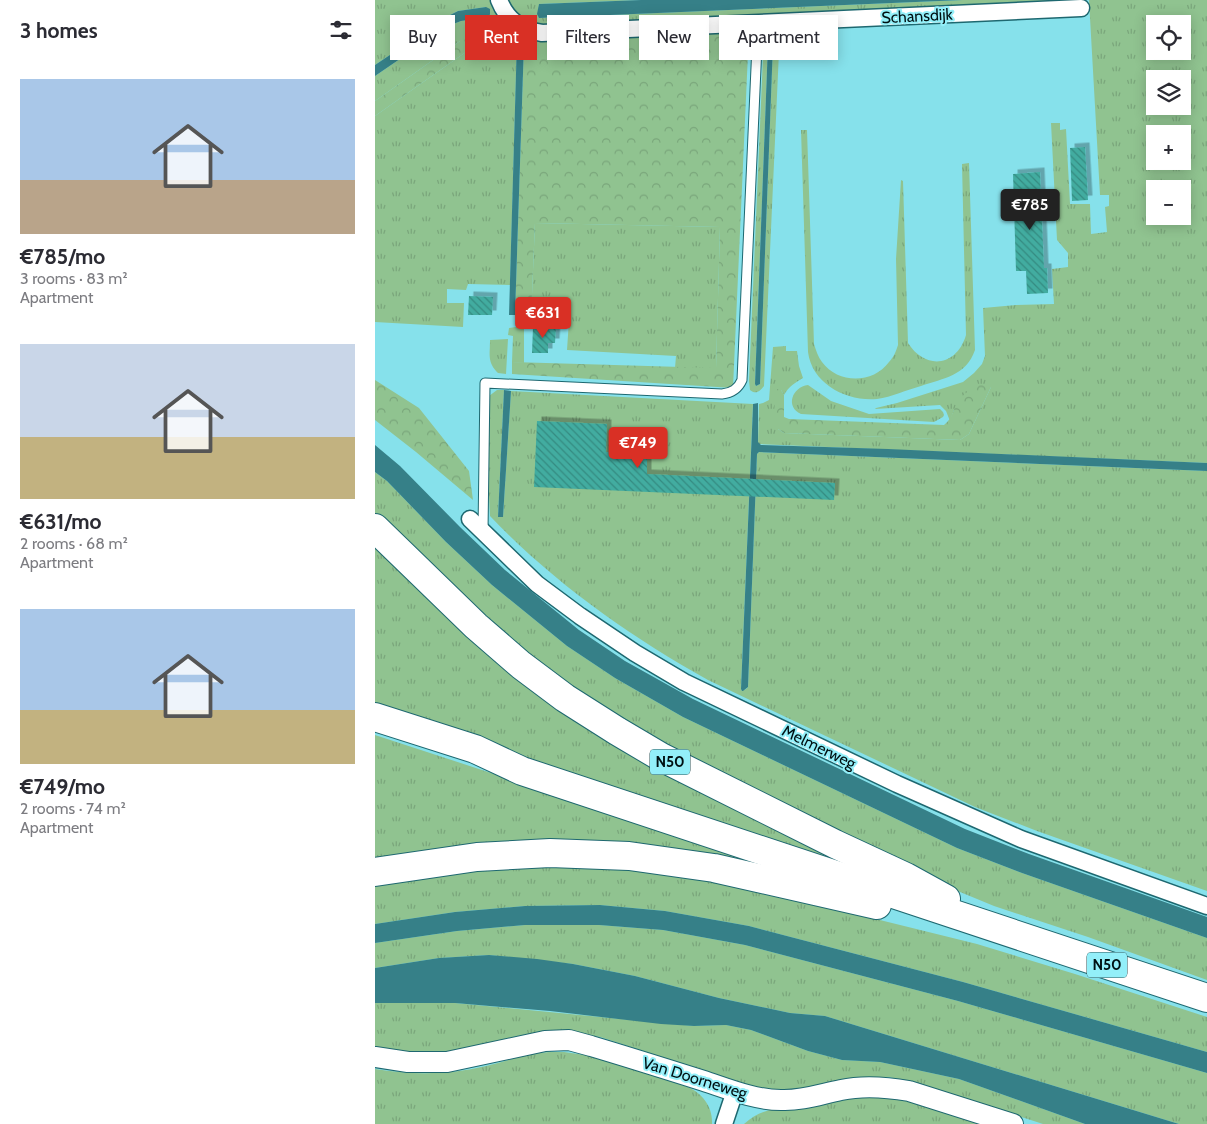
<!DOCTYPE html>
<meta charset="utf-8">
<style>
:root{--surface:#fff;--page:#f2f2f3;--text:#2b2b33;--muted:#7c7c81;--accent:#d93025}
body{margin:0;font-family:Cabin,sans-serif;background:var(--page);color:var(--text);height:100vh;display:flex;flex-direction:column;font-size:19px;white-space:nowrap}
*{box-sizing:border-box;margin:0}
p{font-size:16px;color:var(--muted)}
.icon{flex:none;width:28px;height:28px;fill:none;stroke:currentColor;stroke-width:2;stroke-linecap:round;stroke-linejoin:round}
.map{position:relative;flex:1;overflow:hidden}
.details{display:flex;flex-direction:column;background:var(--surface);width:375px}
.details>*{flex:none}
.guide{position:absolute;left:15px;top:15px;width:475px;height:45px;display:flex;gap:10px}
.fabs{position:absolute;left:771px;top:15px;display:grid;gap:10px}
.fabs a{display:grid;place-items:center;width:45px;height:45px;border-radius:0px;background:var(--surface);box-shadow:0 2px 12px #0003;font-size:25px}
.price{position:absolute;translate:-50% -42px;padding:0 11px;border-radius:5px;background:var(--accent);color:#fff;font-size:16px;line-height:32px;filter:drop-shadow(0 1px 2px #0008)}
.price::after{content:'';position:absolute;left:50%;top:30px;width:15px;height:11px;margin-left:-8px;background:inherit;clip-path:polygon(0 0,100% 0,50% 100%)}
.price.selected{background:#222;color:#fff}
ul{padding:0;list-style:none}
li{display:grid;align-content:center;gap:10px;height:265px;padding:0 20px}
li span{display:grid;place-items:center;height:155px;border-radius:0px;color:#555}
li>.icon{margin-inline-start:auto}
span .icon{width:90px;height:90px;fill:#fffc;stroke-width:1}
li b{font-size:21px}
h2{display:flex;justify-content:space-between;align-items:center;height:60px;padding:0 20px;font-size:21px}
.pill{padding:0 18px;border-radius:0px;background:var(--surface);box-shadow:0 2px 12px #0003;font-size:18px;line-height:45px}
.pill.selected{background:var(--accent);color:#fff}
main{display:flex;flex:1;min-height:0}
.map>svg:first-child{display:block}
.grass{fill:url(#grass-tufts);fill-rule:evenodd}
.forest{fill:url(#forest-crowns)}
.water{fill:#368088}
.building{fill:url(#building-back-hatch);filter:url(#shadow)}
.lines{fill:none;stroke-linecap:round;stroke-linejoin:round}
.service-casing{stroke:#1e6870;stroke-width:11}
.minor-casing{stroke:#1e6870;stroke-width:19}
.tertiary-casing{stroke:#1e6870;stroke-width:22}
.trunk-casing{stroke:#1e6870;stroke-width:30}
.service{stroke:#fff;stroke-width:9}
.minor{stroke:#fff;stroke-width:16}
.tertiary{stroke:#fff;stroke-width:20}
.trunk{stroke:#fff;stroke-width:28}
.labels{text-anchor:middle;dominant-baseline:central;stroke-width:4;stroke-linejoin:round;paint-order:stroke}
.shield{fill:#93eff9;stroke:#2c5357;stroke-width:1}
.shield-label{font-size:15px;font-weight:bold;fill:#001012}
.street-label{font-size:16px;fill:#001012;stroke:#93eff9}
</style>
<main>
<section class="details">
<h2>3 homes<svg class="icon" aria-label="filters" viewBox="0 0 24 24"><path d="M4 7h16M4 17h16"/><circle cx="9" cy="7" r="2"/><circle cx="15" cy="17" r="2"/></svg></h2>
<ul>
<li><span style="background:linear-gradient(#a9c7e8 65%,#b9a48a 0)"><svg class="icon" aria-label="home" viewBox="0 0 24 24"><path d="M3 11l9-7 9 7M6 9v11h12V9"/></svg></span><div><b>€785/mo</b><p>3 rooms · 83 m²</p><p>Apartment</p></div></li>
<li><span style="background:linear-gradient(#c9d6e8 60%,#c2b280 0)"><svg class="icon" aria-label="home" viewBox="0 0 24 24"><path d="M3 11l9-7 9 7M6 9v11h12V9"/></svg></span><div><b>€631/mo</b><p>2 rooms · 68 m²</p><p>Apartment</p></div></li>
<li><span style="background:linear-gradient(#a9c7e8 65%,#c2b280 0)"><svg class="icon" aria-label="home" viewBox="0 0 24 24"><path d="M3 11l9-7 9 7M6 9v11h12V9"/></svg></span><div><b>€749/mo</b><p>2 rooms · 74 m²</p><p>Apartment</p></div></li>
</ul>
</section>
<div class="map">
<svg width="832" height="1124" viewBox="0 0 832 1124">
<defs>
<pattern id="grass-tufts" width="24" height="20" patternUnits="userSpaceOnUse" patternTransform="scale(1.25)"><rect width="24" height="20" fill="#90c390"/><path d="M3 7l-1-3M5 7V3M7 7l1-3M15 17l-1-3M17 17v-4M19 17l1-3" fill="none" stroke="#7aa67b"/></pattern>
<pattern id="forest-crowns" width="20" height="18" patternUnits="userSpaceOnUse" patternTransform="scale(1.25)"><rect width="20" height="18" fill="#90c390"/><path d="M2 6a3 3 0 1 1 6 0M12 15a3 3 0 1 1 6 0" fill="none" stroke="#7aa67b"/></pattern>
<pattern id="building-back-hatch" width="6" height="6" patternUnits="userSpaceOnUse" patternTransform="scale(1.25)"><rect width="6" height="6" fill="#42aca0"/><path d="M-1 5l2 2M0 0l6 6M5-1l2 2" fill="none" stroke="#358b81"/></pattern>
<filter id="shadow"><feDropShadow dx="4.5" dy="-4.5" stdDeviation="0" flood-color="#0004"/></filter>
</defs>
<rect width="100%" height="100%" fill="#86e1eb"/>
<!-- grass -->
<g class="grass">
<path d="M0,0h116c6,15 15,30 31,36 6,2 13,3 20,4l-18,3v-4l-7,1 -7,245 -42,-1 -2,6 -19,-1v14h17l-1,24 -88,-5v-206l98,-69 -13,-6 -85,60v-25l73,-50 13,-5 11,-2 14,-12 -28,4 -10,5 -73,49z"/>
<path d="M132,0h134l-102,4 -1,12 2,2 423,-18h107l-5,2 -522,24c-21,-5 -24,-7 -36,-26z"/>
<path d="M714,0h118v463l-448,-19 -1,-1 1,-39 4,-1 6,-3 4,-53 13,-1v5h11l2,15 4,12c-8,5 -14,8 -19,17l-3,-5 -3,39 6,4 176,7 9,-6 22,-47 -37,23 -4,11 -4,-10 -6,-6 -65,4 1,-1 21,-5 66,-21 11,-9 8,-9 3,-8 -2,-48 33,-3 38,-1 -2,-35 16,-2v-14l-11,-13 -6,-117h9v7l6,-1 4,75h20l1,30 16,-2 -2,-25 4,-1v-11h-9zM780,24h28v27h-28zM780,79h28v27h-28zM780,134h28v27h-28zM780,189h28v27h-28z"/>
<path d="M391,29h14l-16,357c-4,5 -8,9 -14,4l-1,-9 15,-348zM397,42l1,2 -13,340 -4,2 -1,-2 13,-340z"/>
<path d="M426,130h6l7,214c2,6 4,13 8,18 16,22 51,22 67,0 5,-5 7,-11 9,-17l-2,-86 5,-79 2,1 5,162c18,28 49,23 58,-8l-4,-171 7,-1 6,187c-9,26 -31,28 -54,36 -15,4 -29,11 -44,13 -30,3 -65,-15 -69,-47z"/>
<path d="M160,223l185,4 -4,142 -41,-1 1,-12 -109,-6 2,-30 -38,-2z"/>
<path d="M141,327l8,2v34l-12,-1 1,-26 -5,-1 1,-7z"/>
<path d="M133,339l-2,35 -8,-1c-11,-11 -8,-18 -8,-33z"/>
<path d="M433,385l23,16 38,13 71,-5 3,3 1,3 -1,2 -9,5 -133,-8c-16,-7 -9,-27 7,-29z"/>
<path d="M122,390h7l-6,127h5l8,-126 242,13 -12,285 1,2 4,-2 2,-2 9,-233 2,-2 448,19v420l-170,-60 -62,-24 -267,-127c-80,-45 -155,-98 -218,-164l-3,-57 2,-63z"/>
<path d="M0,472l12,9 59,61 46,43 75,61 48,32 68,39 274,131 65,25 185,65v42l-119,-43 -94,-31 -63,-26 -355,-178 -201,-179z"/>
<path d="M0,539l93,88 412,251 -505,-168z"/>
<path d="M0,735l465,152 -143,-25 -322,8z"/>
<path d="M219,864l81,8 128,29 174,43 98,30 132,43v35l-244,-70 -214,-56 -84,-15 -65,-6 -75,1 -70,6 -80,12v-43l81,-12z"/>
<path d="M150,925h74l64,5 82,15 213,56 249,72v51h-28l-354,-108 -35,-3 -71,-15 -84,-22 -62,-12 -84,-9 -50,3 -64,10v-25l82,-12z"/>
<path d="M0,1003h80l239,23 32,-1 25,5 57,21 34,9 38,2 79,17 126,45h-42l-128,-42 -27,-5 -27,1 -62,12h-18l-26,-3 -155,-50c-25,-4 -53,-6 -77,-2 -23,4 -45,13 -67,17 -27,4 -54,-1 -81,-4z"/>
<path d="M174,1052h15l28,4 96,31c15,7 25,20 24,37h-337v-55c37,6 74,6 111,-3 11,-2 22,-6 33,-9 10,-3 20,-4 30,-5z"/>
<path d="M486,1097h25l22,4 71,23h-235c21,-20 44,-15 71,-18 15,-3 31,-7 46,-9z"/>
</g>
<!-- forest -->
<g class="forest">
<path d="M374,31l-16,357 -221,-14v-12l204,6 4,-141 -185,-4 -4,95h-13l-3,-3 9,-272 18,-3 92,-3z"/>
<path d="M93,37l5,10 -98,69v-15l85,-60z"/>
<path d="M0,380l44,28 50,63 4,29 -57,-48 -41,-32z"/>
<path d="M603,384l13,3 -22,47 -9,6 -176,-7 -6,-4 -4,-5 1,-32 2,-3 4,1 3,5v22l5,2 155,6c9,-7 9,-16 15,-25 4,-6 13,-11 19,-16z"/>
</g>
<!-- water -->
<g class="water">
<path d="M266,0h322l-424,18 -2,-4 2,-10z"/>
<path d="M111,7l4,2v5l-1,3 -28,4 -13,5 -73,50v-11l73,-49 10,-5z"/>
<path d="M142,39h7v4l-9,272h-6z"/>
<path d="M395,42l3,2 -13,340 -4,2 -1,-2 13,-340z"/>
<path d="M129,390l7,1 -8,126h-5z"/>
<path d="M383,403v39l3,3 127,4 319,14v8l-448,-19 -2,2 -9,233 -5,4h-1l-1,-2 12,-283v-2z"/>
<path d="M0,445l25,21 60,61 45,43 74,60 46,31 68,38 272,130 64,25 178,63v21l-185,-65 -65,-25 -274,-131 -68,-39 -48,-32 -75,-61 -46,-43 -59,-61 -12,-9z"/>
<path d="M225,905l65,6 84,15 214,56 244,70v21l-249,-72 -213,-56 -82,-15 -64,-5h-74l-68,6 -82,12v-19l80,-12 70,-6z"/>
<path d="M114,955l48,4 36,5 62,12 84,22 71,15 35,3 354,108h-94l-126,-45 -79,-17 -38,-2 -34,-9 -57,-21 -25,-5 -32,1 -33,-2 -111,-13 -95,-8h-80v-35l64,-10z"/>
</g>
<!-- building -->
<g class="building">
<path d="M710,147l3,53 -16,1 -2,-53z"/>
<path d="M665,172l4,96h3l1,25 -21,1 -1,-23h-10l-3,-97z"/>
<path d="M94,296l24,1 -1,18h-24z"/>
<path d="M158,327h23l-1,16h-7v10h-16z"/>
<path d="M162,421l70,3 -1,28 41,2v20l188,9 -1,17 -300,-13z"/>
</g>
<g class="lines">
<defs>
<path id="service" d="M108,531l2,-148 237,11c10,-1 16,-5 20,-14l16,-357"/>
<g id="minor">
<path d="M124,0c8,20 22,30 43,33l539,-25"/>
<path d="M95,519l67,65 43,32 55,37 49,29 213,102 124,55 186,67"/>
<path d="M349,1124l11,-33"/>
</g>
<path id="tertiary" d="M0,1057l33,5h39l98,-21 24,-1 22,6c37,11 75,23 113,35 24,8 51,19 77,19 21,1 40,-6 60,-10 23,-5 45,-3 68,1l104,33"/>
<g id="trunk">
<path d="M0,528l101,98 45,39 44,33 52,33 44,26 174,87 71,33 40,22"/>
<path d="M0,717l100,32 47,22 685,227"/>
<path d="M0,872l102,-15 73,-4 79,3 85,12 163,37"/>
</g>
</defs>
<!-- service casing -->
<use href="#service" class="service-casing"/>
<!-- minor casing -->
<use href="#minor" class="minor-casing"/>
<!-- tertiary casing -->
<use href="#tertiary" class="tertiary-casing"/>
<!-- trunk casing -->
<use href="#trunk" class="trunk-casing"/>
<!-- service -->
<use href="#service" class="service"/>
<!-- minor -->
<use href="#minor" class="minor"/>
<!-- tertiary -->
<use href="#tertiary" class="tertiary"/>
<!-- trunk -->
<use href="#trunk" class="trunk"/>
</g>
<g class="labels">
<!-- shield labels -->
<g class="shield">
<rect x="275" y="749.5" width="40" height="25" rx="4"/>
<rect x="712" y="952.5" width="40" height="25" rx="4"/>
</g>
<g class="shield-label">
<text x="295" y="762">N50</text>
<text x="732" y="965">N50</text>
</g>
<!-- street labels -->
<g class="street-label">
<text transform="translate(542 16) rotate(-3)">Schansdijk</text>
<text transform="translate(444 747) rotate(26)">Melmerweg</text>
<text transform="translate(320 1078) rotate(17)">Van Doorneweg</text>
</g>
</g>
</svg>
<div class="fabs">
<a><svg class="icon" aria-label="locate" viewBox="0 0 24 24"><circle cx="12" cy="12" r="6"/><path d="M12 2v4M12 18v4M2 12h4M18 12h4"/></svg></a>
<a><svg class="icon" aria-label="layers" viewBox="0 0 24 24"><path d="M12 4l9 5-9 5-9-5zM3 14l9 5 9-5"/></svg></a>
<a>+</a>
<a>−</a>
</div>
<b class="price selected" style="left:655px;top:231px">€785</b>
<b class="price" style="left:168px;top:339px">€631</b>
<b class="price" style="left:263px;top:469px">€749</b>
<div class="guide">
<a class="pill">Buy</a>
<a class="pill selected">Rent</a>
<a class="pill">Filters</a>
<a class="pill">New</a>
<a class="pill">Apartment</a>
</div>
</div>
</main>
